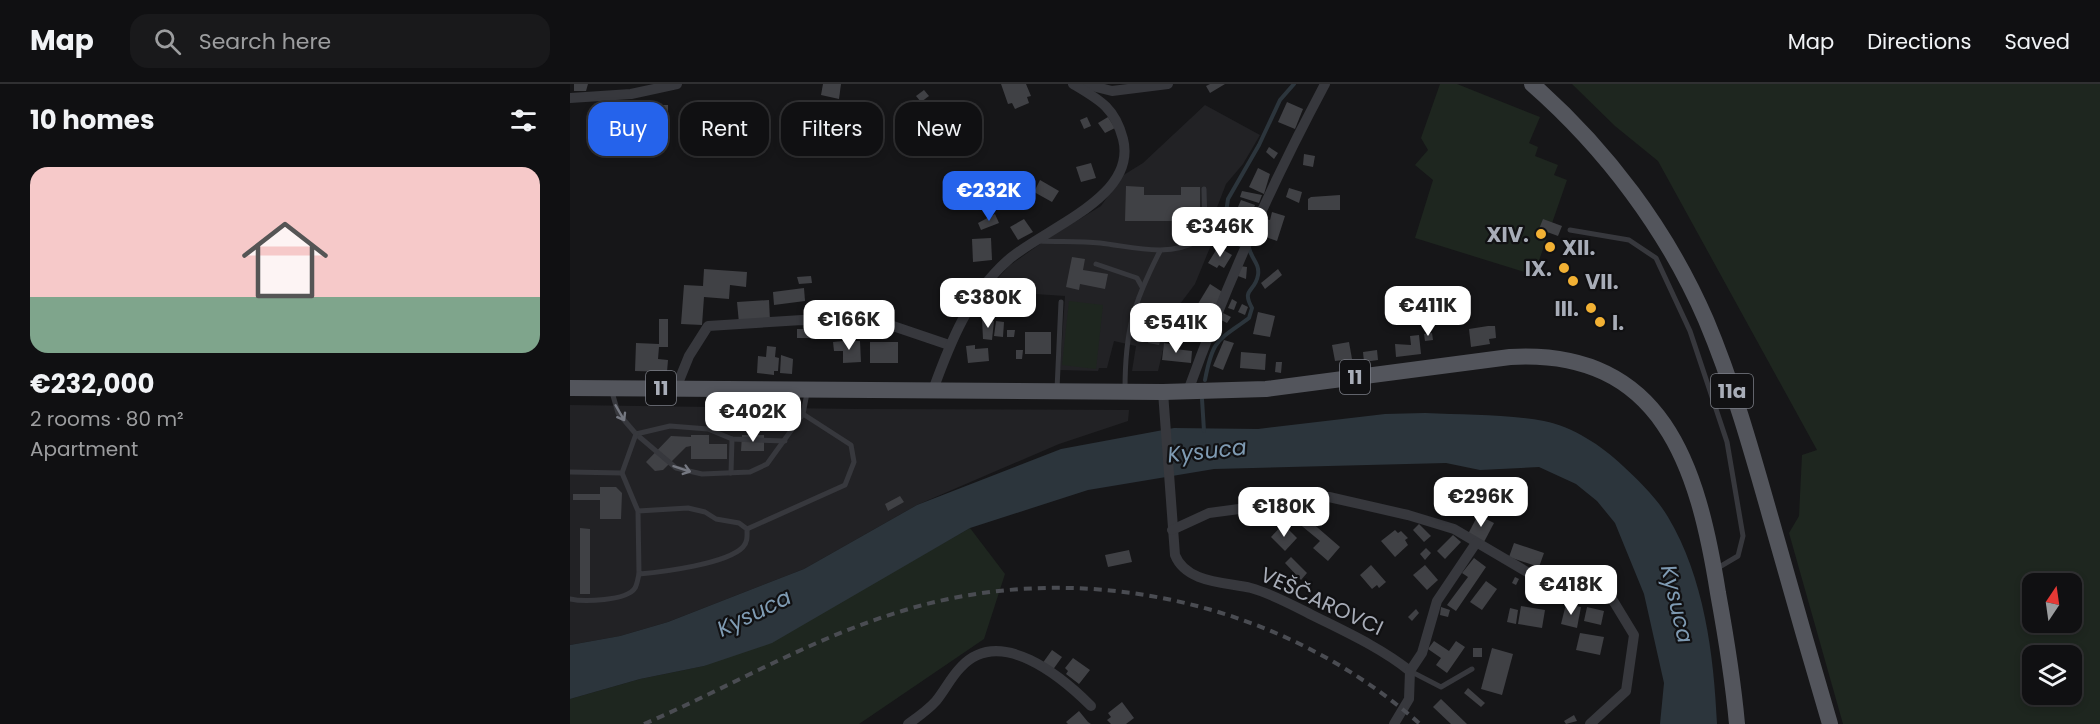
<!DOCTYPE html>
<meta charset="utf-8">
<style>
:root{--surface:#101012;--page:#19191b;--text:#f1f3f6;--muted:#9c9d9f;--line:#303032;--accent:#2563eb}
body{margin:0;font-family:Poppins,sans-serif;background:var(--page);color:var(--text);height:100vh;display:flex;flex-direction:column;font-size:22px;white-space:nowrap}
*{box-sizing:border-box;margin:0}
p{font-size:20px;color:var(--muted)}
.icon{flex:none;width:33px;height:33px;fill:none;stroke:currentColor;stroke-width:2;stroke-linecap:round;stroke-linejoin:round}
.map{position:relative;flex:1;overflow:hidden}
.sheet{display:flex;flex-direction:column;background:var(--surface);width:570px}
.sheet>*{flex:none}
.guide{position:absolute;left:18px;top:18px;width:570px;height:54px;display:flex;gap:12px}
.needle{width:39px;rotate:13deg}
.controls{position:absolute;left:1452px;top:489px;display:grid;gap:12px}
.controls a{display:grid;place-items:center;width:60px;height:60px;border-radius:12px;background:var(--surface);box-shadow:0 3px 9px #0003,0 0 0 2px var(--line);font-size:30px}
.price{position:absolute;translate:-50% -51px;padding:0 14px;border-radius:12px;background:#fff;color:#222;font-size:20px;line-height:39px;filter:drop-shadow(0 2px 3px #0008)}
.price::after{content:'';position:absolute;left:50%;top:36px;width:18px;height:14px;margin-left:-9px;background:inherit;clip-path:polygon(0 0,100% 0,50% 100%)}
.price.selected{background:var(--accent);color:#fff}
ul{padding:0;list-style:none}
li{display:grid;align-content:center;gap:12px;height:318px;padding:0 30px}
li+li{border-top:2px solid var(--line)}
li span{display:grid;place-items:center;height:186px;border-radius:18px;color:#555}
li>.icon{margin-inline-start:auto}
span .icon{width:108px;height:108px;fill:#fffc;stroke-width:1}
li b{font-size:26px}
h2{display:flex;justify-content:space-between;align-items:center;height:72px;padding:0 30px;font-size:26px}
.tag{padding:0 21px;border-radius:18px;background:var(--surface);box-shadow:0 3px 9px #0003,0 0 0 2px var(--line);font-size:21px;line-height:54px}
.tag.selected{background:var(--accent);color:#fff}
header{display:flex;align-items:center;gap:36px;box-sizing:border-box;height:84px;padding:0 30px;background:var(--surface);border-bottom:2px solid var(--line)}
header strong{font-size:28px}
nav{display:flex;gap:33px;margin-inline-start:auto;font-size:21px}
.search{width:420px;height:54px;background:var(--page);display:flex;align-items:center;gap:15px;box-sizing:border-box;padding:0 21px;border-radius:18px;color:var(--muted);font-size:22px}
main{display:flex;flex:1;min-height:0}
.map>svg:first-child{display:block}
.built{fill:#222225}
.green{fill:#1e261f;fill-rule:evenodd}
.water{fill:#2c353c}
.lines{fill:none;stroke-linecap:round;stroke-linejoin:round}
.stream{stroke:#2c353c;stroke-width:4}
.building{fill:#404145}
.lane{stroke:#37383d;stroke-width:5}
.street{stroke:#37383d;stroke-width:10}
.primary{stroke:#53555c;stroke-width:16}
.rail{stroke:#4a4c52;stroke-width:4;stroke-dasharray:8 6;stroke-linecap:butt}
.oneway{stroke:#757881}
.poi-dot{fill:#f2b134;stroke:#111113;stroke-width:2}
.labels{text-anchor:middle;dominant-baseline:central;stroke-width:4.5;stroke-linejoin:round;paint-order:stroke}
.shield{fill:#111113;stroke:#7b7e86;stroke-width:1.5}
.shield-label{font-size:20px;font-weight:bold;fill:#a8adb8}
.poi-label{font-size:21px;font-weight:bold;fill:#a8adb8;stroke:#111113;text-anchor:end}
.street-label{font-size:21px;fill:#a8adb8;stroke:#111113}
.water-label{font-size:22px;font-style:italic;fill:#7f9bb3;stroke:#111113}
</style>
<header>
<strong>Map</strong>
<div class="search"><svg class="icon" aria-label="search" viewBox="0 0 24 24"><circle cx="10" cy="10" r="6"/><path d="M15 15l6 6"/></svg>Search here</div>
<nav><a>Map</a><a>Directions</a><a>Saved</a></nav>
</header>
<main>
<section class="sheet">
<h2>10 homes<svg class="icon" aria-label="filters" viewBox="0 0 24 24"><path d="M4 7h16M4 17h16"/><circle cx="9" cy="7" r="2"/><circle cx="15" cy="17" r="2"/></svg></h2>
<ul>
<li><span style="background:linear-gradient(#f6c9c9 70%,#7fa58c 0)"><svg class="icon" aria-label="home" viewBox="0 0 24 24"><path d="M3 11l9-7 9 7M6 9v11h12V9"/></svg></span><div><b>€232,000</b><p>2 rooms · 80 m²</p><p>Apartment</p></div></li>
</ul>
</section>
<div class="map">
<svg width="1530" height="640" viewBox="0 0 1530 640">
<rect width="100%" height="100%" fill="#161618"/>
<!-- built -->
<g class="built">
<path d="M635,21l55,30 -17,29 -17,20 -10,26 -5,35 -16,39 -24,32 -13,55h-26l4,-25 -22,-5 -7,27h-8l-1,3 -38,-1 5,-74 -45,-3 -22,-15 11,-12 38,-27 54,-33 21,-30 21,-13z"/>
<path d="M0,321l289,4 270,1 -1,11 -69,23 -142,61 -113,64 -136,53 -48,14 -50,9z"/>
</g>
<!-- green -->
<g class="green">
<path d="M870,0h17l83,33 -11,26 9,4 -3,9 23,9 -4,10 13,5 -33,95 -119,-37 18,-58 -18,-15 13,-15 -7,-12z"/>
<path d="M1002,0h528v640h-257l-54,-191 10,-17 3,-61 15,-5 -159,-289 -43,-35zM1462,500h40v38h-40zM1462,572h40v38h-40z"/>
<path d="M499,217l34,4 -7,64 -34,-4z"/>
<path d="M400,444l35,46 -21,65 -125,85h-289v-25l70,-20 64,-13 192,-96z"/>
</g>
<!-- water -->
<path class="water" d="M855,329c39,2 81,1 119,8 29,6 57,24 79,45 16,15 33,31 45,51 36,60 46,138 49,207h-57l4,-41 -20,-89 -29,-71 -18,-22 -21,-17 -37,-17 -59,3 -34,-7 -232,6 -126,21 -118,38 -198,115 -68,23 -64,13 -70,20v-54l50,-9 48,-14 136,-53 113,-64 144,-56 113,-21 84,1 127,-15z"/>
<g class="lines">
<!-- stream -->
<g class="stream">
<path d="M670,161l-15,-26 3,-20 31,-54 21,-45 14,-16"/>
<path d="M635,296c8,-42 13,-39 44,-62l3,-10c-11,-20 3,-15 6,-33 2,-11 -7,-17 -9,-27"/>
<path d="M632,315l2,32"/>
</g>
</g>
<!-- building -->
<g class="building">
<path d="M4,0h14l-2,7h-12z"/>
<path d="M253,0h18l-2,15 -18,-4z"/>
<path d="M431,0h25l5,12 -4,1 2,6 -14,6 -3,-6 -4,1z"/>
<path d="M640,0h15l-15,9 -4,-7z"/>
<path d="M354,6l5,6 -8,6 -5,-6z"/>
<path d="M717,18l16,7 -8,20 -17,-7z"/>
<path d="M38,20l1,5 6,-1v18l-17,1 -1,-22z"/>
<path d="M77,21h21v13l-21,-1z"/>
<path d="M517,33l4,9 -7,3 -4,-9z"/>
<path d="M538,33l7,11 -10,5 -7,-10z"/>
<path d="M699,63l9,6 -4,6 -8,-7z"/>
<path d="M734,70l11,2 -2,11 -10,-2z"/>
<path d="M521,79l5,15 -15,4 -5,-15z"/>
<path d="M688,84l12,6 -6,20 -15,-7z"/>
<path d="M470,96l19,11 -7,11 -18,-10z"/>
<path d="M448,100l7,8 -10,10 -7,-8z"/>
<path d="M556,102l18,1v8h37v-8h19v34h-75z"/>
<path d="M719,104l13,4 -3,11 -13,-6z"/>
<path d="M672,107l20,4 -3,8 -19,-6z"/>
<path d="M770,111v15h-32v-11l3,-2z"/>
<path d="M671,116l14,5 -6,16 -15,-5z"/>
<path d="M702,128l13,4 -8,25 -20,-7 5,-16 8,2z"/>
<path d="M425,130l4,9 -18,7 -3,-7z"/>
<path d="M454,135l9,13 -15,8 -8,-13z"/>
<path d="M973,135l19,7 -4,10 -19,-7z"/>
<path d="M421,154l1,22 -19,2 -1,-23z"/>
<path d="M648,163l14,8 -8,13 -5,-3 -2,3 -9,-5z"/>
<path d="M502,173l13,2 -2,11 25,4 -3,15 -25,-5 -1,6 -13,-3z"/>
<path d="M670,182l7,1 -1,12 -8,-3z"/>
<path d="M134,185l43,3 -1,15 -16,-2 -1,14 -25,-2 -2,28 -21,-1 3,-39 19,1z"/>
<path d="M708,185l4,6 -17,14 -4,-6z"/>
<path d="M241,192l1,7 -13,1 -2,-7z"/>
<path d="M640,200l14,9 -17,27 -14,-8z"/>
<path d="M234,204l1,13 -31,4 -1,-13z"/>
<path d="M421,209l18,4 -4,17 -16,-4 2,-7 -5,-4z"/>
<path d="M451,210l7,1 -1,10 -6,-1z"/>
<path d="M662,215l5,3 -3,8 -6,-2z"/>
<path d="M199,216l1,21 -31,2 -2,-21z"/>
<path d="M612,220l6,5 -8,9 -6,-6z"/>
<path d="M672,220l6,3 -3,8 -7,-3z"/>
<path d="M268,221h20l1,15h-21z"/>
<path d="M620,227l17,12 -6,9 -17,-11z"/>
<path d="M688,228l17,4 -5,21 -17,-3z"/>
<path d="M653,229l8,4 -4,6 -8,-4z"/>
<path d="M89,235h9v28h-9l-1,12 10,1 -1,12 -32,-1 1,-28 23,1z"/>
<path d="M412,235l12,2 -2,19 -9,-1z"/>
<path d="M426,237l8,1 -1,15 -9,-1z"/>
<path d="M918,242h7l1,12 -7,1 1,5 -19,3 -2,-18z"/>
<path d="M248,244l10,1 -1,7 -10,-1z"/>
<path d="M583,244l10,3 -4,14 -11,-2z"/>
<rect x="227" y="245" width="16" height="9"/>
<path d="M437,246h8l-1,7h-7z"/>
<rect x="455" y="248" width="26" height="22"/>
<path d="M862,249l1,7 -8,1 -1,-7z"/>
<path d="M849,251l2,19 -25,3 -1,-13 16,1 -1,-9z"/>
<path d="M654,256l10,3 -11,27 -10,-4z"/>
<path d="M273,257h17l1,21 -18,1v-12h-9l-1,-9z"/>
<rect x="300" y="258" width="28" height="21"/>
<path d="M779,258l3,17 -17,2 -3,-16z"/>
<path d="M594,259l12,2 -1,4 17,2 -1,12 -29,-3z"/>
<path d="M405,261v4l13,-1 1,13 -21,2 -2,-17z"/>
<path d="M197,262l9,1 -1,10 4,1 -1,13h-4v4l-17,-2 1,-17 8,1z"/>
<path d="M446,266h7l-1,9h-6z"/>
<path d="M807,266l1,10 -14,2 -1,-10z"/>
<path d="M671,268l25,2 -1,16 -25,-2z"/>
<path d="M211,271l12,4 -1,15 -12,-1z"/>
<path d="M706,278h6l-1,11 -6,-1z"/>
<path d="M121,351h18v9h18v15h-36v-13l-5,1 -23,23 -8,1 -9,-9 25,-26 20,1z"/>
<path d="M172,351h22v16h-23z"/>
<path d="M30,403h16l6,6 -1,26h-21v-19h-27v-6h27z"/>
<path d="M330,412l4,6 -16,9 -3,-7z"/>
<path d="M733,431l37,32 -12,14 -15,-13 7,-7 -23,-19z"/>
<path d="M908,431l16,8 -10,19 -16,-8z"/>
<path d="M713,440l14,14 -12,13 -14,-14z"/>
<path d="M849,440l12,12 -7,6 -11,-12z"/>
<path d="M10,444l10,1v65h-10z"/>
<path d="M825,446l3,3 3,-2 7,7 -3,2 3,5 -13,12 -14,-16z"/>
<path d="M883,451l8,7 -16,17 -8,-8z"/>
<path d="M944,459l30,10 -5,14 -30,-10z"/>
<path d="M856,464l5,5 -6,7 -5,-6z"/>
<path d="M559,466l3,12 -24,5 -3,-12z"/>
<path d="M721,473l16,16 -6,7 -16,-17z"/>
<path d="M904,474l12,9 -30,44 -9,-6 21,-28 -6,-4z"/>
<path d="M801,481l15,17 -7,6 -2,-3 -5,4 -12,-14z"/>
<path d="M855,481l13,15 -11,10 -14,-15z"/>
<path d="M945,493l4,2 -3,6 -4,-2z"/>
<path d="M985,496l8,3 -1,5 -8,-2z"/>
<path d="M916,497l11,8 -15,21 -12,-8z"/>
<path d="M1005,501l13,3 -3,15 -14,-3z"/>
<path d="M959,505l6,1 -1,10 -6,-1z"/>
<path d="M996,520l15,3 -4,21 -16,-4z"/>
<path d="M951,522l24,4 -3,18 -24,-4z"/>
<path d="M871,523l9,3 -2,7 -8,-2z"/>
<path d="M1017,523l17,4 -3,14 -17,-4z"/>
<path d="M940,524l8,2 -2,14 -9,-2z"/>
<path d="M846,525l3,4 -7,8 -4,-4z"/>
<path d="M1010,549l24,4 -4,18 -24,-5z"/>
<path d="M864,557l15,10 7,-10 9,6 -18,26 -11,-8 5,-7 -13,-9z"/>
<rect x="903" y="564" width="9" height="9"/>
<path d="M922,564l21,6 -11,41 -21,-6z"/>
<path d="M482,566l10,7 -10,14 -10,-7z"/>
<path d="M503,574l17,12 -11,14 -13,-10 2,-3 -3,-3z"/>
<path d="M898,604l17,15 -4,4 -17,-14z"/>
<path d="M871,615l26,25h-16l-18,-17z"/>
<path d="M552,618l12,16 -8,6h-15l-4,-4 4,-3 -3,-4z"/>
<path d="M509,627l9,11 3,2h-23l-2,-2z"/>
<path d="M1004,631l3,6 -11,3 -2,-3z"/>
</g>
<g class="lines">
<!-- lane -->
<g class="lane">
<path d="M1000,146l59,10 27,18 34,73 37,111 16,94 -5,20 -22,13"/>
<path d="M469,157c20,1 41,0 61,2 34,4 68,15 99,-3l6,-16 -1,-35"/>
<path d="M526,180l41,14 5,9"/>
<path d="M487,305l4,-87"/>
<path d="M555,306c0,-60 8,-86 35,-139"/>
<path d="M42,308l6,21 18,21 40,34 26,6 48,-2 17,-8 36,-50 4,-21"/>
<path d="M66,350l34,-8 38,3 24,10 53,2"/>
<path d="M0,388l52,1 14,-39"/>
<path d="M52,389l16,38 1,63c23,-2 88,-10 104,-27 5,-6 4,-11 4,-18l-8,-6 -23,-4 -11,-7 -17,-4 -50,3"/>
<path d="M161,389l1,-34"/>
<path d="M177,445l98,-44 9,-23 -3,-17 -48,-31"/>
<path d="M0,515c13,3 57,2 65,-11 2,-3 3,-10 4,-14"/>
<path d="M840,587l31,16 31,-18"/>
</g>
<!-- street -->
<g class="street">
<path d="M514,0l28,7 56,-7"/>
<path d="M0,14l61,-4 46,-10"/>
<path d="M106,304l13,-32 19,-30 94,-6 88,5 59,20"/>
<path d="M363,306c17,-47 36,-95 74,-129 35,-32 131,-63 116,-122 -8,-31 -23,-39 -50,-55"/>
<path d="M618,307c38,-106 84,-208 137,-307"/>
<path d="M593,308l12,163c11,28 50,27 76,33 22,6 43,18 63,28 34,17 67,32 96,55"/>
<path d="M602,446l37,-17 120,-16 79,18 46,14 73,43 76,12 31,51 -8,56 -36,33"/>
<path d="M338,640c10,-7 20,-14 28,-23 9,-11 15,-24 25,-34 39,-42 101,10 130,39"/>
<path d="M824,640l15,-25 1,-28 12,-18 15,-52 39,-58"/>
</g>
<!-- primary -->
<g class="primary">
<path d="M962,0c74,65 135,146 174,236 27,64 46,132 65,199 19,68 39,137 59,205"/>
<path d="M0,304l593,4 103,-3 244,-32c153,-9 188,110 208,236 8,44 15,87 19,131"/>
</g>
<!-- rail -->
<path class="rail" d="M74,640c86,-37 168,-86 258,-113 177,-55 379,-10 518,113"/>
</g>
<!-- one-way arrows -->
<defs><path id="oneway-shaft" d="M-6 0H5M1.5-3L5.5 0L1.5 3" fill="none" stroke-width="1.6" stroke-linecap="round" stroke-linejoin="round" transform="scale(1.5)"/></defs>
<g class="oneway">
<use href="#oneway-shaft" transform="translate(50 329) rotate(60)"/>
<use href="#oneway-shaft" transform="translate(112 385) rotate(18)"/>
</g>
<!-- markers -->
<g class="poi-dot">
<circle cx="971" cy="150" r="6"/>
<circle cx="980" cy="163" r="6"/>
<circle cx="994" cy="184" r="6"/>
<circle cx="1003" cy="197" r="6"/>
<circle cx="1021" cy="224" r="6"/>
<circle cx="1030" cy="238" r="6"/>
</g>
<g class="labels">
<!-- shield labels -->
<g class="shield">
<rect x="770" y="276" width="30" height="34" rx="4.5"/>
<rect x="76" y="287" width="30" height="34" rx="4.5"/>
<rect x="1141" y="290" width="42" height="34" rx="4.5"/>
</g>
<g class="shield-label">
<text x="785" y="293">11</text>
<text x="91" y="304">11</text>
<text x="1162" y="307">11a</text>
</g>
<!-- poi labels -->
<g class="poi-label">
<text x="959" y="150">XIV.</text>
<text x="992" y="163" text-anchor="start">XII.</text>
<text x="982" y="184">IX.</text>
<text x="1015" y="197" text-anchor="start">VII.</text>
<text x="1009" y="224">III.</text>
<text x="1042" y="238" text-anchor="start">I.</text>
</g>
<!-- street labels -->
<g class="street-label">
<text transform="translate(752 517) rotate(25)">VEŠČAROVCI</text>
</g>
<!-- water labels -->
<g class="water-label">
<text transform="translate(637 367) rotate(-6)">Kysuca</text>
<text transform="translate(1107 520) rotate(77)">Kysuca</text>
<text transform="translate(184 529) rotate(-26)">Kysuca</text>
</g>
</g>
</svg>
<div class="controls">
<a><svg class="needle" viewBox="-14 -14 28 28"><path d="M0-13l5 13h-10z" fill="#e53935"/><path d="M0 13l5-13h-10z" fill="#9c9d9f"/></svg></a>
<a><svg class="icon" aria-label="layers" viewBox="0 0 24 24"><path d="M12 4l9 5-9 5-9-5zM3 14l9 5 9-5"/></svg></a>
</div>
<b class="price selected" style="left:419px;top:138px">€232K</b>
<b class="price" style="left:650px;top:174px">€346K</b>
<b class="price" style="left:418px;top:245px">€380K</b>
<b class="price" style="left:858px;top:253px">€411K</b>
<b class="price" style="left:279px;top:267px">€166K</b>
<b class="price" style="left:606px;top:270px">€541K</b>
<b class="price" style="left:183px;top:359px">€402K</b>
<b class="price" style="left:911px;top:444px">€296K</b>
<b class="price" style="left:714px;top:454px">€180K</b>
<b class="price" style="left:1001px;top:532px">€418K</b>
<div class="guide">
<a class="tag selected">Buy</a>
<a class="tag">Rent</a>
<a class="tag">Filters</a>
<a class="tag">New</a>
</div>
</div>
</main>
